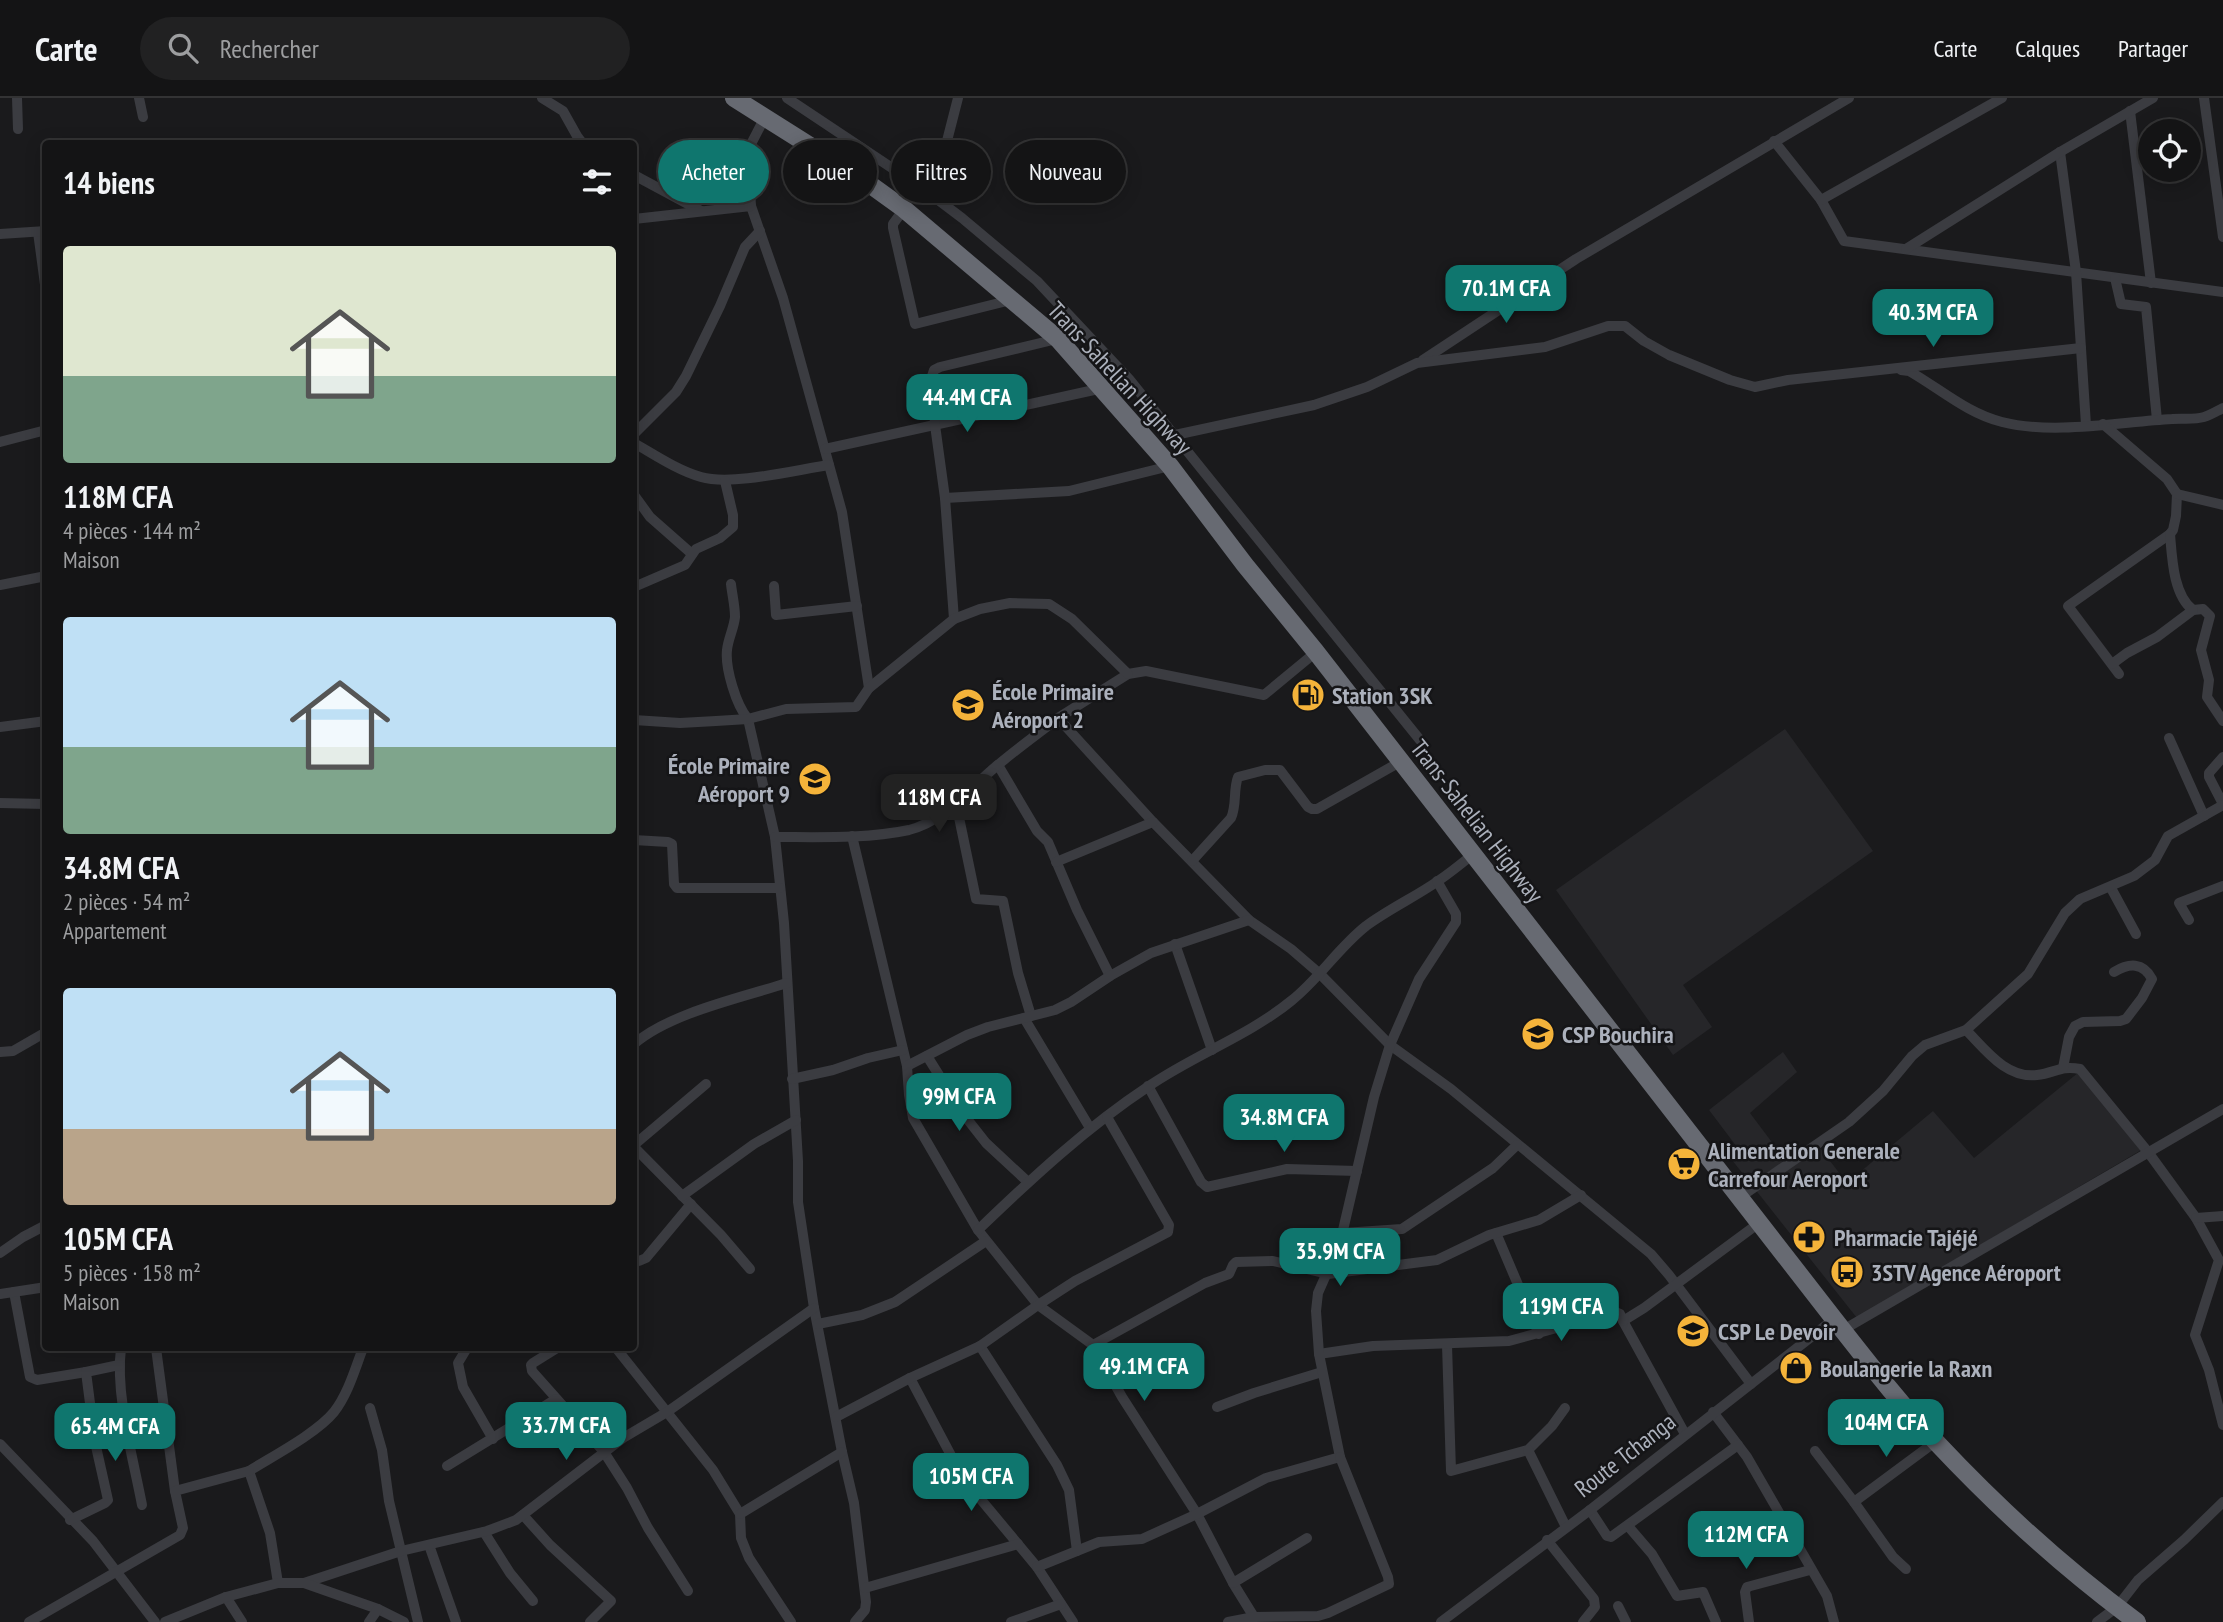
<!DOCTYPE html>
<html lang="fr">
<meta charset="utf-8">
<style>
:root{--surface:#141415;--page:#212122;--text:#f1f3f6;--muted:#9d9ea0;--line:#333334;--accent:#0f766e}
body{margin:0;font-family:"PT Sans Narrow",sans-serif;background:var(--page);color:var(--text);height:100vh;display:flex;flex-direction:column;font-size:26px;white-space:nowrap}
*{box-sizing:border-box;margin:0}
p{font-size:23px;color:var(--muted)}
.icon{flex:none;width:38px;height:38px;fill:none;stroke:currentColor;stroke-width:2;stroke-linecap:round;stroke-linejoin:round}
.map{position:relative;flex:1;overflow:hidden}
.side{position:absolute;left:42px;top:42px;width:595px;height:1211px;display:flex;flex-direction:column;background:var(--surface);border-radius:7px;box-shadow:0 4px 18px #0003,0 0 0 2px var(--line)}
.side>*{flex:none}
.top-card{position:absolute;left:658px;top:42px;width:665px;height:63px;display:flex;gap:14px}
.buttons{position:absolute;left:2138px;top:21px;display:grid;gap:14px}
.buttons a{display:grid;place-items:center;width:63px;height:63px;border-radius:50%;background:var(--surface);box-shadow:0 4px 18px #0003,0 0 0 2px var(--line);font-size:35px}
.price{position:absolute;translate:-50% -60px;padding:0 16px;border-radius:14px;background:var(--accent);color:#fff;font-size:23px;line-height:46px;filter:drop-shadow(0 2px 4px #0008)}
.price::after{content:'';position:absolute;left:50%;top:42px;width:21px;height:16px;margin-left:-10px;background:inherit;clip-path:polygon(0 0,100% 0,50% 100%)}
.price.on{background:#222;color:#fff}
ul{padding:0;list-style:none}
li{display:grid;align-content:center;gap:14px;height:371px;padding:0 21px}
li span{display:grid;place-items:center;height:217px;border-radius:7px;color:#555}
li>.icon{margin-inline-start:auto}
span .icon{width:126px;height:126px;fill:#fffc;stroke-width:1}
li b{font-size:30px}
h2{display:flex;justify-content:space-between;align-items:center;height:84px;padding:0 21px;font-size:30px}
.tag{padding:0 24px;border-radius:32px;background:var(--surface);box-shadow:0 4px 18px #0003,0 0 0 2px var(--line);font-size:24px;line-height:63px}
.tag.on{background:var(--accent);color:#fff}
header{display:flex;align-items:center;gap:42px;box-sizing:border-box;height:98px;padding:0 35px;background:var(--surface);border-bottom:2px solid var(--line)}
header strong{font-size:33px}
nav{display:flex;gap:38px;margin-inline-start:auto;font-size:24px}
.search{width:490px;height:63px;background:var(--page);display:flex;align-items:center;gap:18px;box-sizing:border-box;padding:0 24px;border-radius:38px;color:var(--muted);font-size:26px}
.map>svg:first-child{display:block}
.built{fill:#262629}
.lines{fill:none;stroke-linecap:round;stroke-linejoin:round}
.street{stroke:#3b3c41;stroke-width:10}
.highway{stroke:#676a72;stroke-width:18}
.labels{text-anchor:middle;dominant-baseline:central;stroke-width:5;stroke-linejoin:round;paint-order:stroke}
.street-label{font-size:24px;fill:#acb1bc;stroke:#151517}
.poi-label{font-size:24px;font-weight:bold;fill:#acb1bc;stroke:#151517;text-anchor:start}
</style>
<header>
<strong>Carte</strong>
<div class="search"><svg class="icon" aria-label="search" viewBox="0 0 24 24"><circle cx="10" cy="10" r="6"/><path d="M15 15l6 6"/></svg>Rechercher</div>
<nav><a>Carte</a><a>Calques</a><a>Partager</a></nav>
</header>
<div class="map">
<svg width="2223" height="1524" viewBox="0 0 2223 1524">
<rect width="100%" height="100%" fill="#1a1a1c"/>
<!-- built -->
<g class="built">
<path d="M1785,631l88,122 -190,134 29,42 -39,28 -117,-165z"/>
<path d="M1783,954l14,20 -47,41 36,48 34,-13 27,35 86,-72 41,47 105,-86 64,77 -286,169 -125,-158 8,-9 -31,-41z"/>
</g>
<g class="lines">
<!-- street -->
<g class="street">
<path d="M17,0l1,31"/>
<path d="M139,0l4,19"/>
<path d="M542,0l21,13 14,25 6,8"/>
<path d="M787,0l138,92 37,28 75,63 92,98 291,361"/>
<path d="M2204,0l19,139"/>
<path d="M2130,13l21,172"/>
<path d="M765,19l-15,29 -2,9 3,51 32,92 59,214 27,176"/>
<path d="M1774,43l47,59 23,41 379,51"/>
<path d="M2060,54l16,120 10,153"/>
<path d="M634,77l67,36"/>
<path d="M925,92l13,-14 20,-78"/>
<path d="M1821,102l181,-102"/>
<path d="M904,111l-11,15v4l22,96 96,-24"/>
<path d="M634,121l117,-13"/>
<path d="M38,134l8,60"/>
<path d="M0,136l46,-3"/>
<path d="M1906,151l154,-97 93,-54"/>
<path d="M2115,180l6,26 25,3 11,113"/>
<path d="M1423,262l153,-101 273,-161"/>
<path d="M1901,272l8,1c30,17 59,43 93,51 51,13 117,0 170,-3 11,-1 21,1 32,-2 7,-2 13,-6 19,-9"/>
<path d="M2103,326l64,55 10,15 -1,22 -3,14 -3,4 -102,72 51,68"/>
<path d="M634,336l42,-42 10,-16 34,-70 25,-59 15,-16"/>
<path d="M1175,337l139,-30 53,-18 50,-24 128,-16 63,-21h17l19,15 25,14 61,25 25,7 33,-7 293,-32"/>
<path d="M0,344l46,-12"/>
<path d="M634,345c21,12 43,27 67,34 31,9 94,-7 128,-12"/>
<path d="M825,351l278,-61"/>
<path d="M2177,396l46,11"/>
<path d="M634,397l16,22 42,37"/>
<path d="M945,400l124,-7 101,-25"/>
<path d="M731,486c1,10 4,22 4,33 -1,11 -7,22 -8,33 -2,18 9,55 21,69l27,118 9,86 14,238v41l16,106 28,144 12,51 12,99 -1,8 -10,12"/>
<path d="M0,487l46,-9"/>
<path d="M774,488l2,29 81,-9"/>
<path d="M634,489l51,-22 11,-16 24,-11 13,-11v-12l-8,-34"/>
<path d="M2193,512l10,-1 7,7 -9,34 8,30 -2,17 16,24"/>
<path d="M954,521l-9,-121 -10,-73 -3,-49 2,-6 6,-3 117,-28"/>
<path d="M1316,554l-52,43 -118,-24 -18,3 -70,44 95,104 96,98 42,29 29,25 70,71 61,44 200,165 18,21 82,109"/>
<path d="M2112,566l15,-11 30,-16 36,-27c-20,-15 -21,-53 -23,-76"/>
<path d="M634,622l46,3 36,-2 32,-2 38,-10 70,-2 13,-19 85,-69 26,-10 30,-6 39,1 23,15 56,55"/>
<path d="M0,629l46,-6"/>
<path d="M2169,640l35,78"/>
<path d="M2223,659l-14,16v4l14,27"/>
<path d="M998,667l39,66 11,11 29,68 33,66"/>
<path d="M0,705l46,1"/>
<path d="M956,705l20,96 27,2 15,72 13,43"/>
<path d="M852,738l55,230 2,29 4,23 65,112 60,75 55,40 29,52 75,117 36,69 21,34"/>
<path d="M775,739c43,0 92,2 134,-7 37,-9 62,-44 90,-66 19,-16 40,-31 59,-46"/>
<path d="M634,742l34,2 4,2 2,40 3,4h103"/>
<path d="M1192,763l39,-43c6,-13 2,-28 7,-41l27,-7h15l28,37 4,2h5l83,-47"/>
<path d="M1056,764l97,-40"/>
<path d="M2111,790l25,46"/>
<path d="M2189,822l-10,-17 44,-17"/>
<path d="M1175,846l37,106"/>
<path d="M1024,920l66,110"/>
<path d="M1966,932c19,19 40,49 71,45 18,-2 24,-10 43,-6l68,83 48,66 23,42 -24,75 14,35 14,55"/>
<path d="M634,946c36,-31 106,-46 153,-61"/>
<path d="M0,954l13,-1 33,-19"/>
<path d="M927,958l37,59 22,28 42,39"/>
<path d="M907,968l60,-31 21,-8 67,-17 16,-8 39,-26 41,-23 98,-33"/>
<path d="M2063,970l6,-31 6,-11 8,-4 37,-1 6,-2 16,-21 10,-19c-9,-17 -23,-16 -38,-7"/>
<path d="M792,981l41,-9 35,-12 35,-8"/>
<path d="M1148,988l53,96 6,5 80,-18 70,2"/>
<path d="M634,1047l72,-61"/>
<path d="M634,1049l87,88 29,34"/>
<path d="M682,1098l72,-52 42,-24"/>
<path d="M1739,1100l110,-76 34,-31 29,-35 13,-11 41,-15 62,-56 37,-61 15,-14 54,-23 21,-16 13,-24 55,-31"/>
<path d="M2196,1120l27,-2"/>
<path d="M978,1132c54,-52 109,-103 171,-144 45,-31 99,-50 142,-85 28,-22 47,-53 75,-75 23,-17 49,-29 72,-45 12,-8 23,-17 34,-26"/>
<path d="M1343,1135l59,-4 91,-61 24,-23"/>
<path d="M1496,1135l43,101"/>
<path d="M0,1155l23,-16 23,-12"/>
<path d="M634,1161l5,2 7,-3 45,-54"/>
<path d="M14,1194l16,85 7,3 49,-8"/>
<path d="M0,1196l46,-7"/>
<path d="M1623,1223l62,113"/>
<path d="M818,1226l44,-9 33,-13 91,-61"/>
<path d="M1843,1232l380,-221"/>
<path d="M1093,1247l112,-62 24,-9 4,-9 3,-3 37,-1 55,13 109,-14 52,-25 50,-15 42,-25"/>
<path d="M1447,1247l4,126 77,-21 24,-24 13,-18"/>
<path d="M980,1248l77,119 12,25 8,61"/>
<path d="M121,1250c-6,47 12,109 21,157"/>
<path d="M156,1250l19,143"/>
<path d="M467,1250l-9,15 5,24 30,52"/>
<path d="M557,1250l-24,15 -2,2 1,6 72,81 23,36 21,40 40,63"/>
<path d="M616,1250l97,122 27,44 1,24 8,20 42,64"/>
<path d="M1319,1256l54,-8 136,-5 106,-29 5,2 3,7 21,-13 115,-85"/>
<path d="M910,1280l53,100 74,89 36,55"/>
<path d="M1217,1309l37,-14 68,-21"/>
<path d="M370,1310l12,42 7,51 29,121"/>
<path d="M1713,1314l34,45 80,139 7,26"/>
<path d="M836,1319l74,-39 70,-32 58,-41 37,-24 93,-49 1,-7 -62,-108"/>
<path d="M0,1346l93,97 62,81"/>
<path d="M1528,1352l38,77"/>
<path d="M1815,1353l39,51 39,55 13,12"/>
<path d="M447,1368l109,-67"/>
<path d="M1854,1404l81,-60"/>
<path d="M1590,1412l17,26 4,1 127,-92"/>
<path d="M740,1416l102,-62"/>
<path d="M523,1417l27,30 61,56 -21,21"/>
<path d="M70,1422l35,-17 3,-3 -13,-58 -9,-70 33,-7"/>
<path d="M1628,1428l24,28 25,42 26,-4 13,30"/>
<path d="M484,1434l26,41 23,28"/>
<path d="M1547,1442l47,59 1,8 -12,15"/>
<path d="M429,1447l27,77"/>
<path d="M1037,1469l62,-25 43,-3 55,-25 69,-36 74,-21 -21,-103 -3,-43 2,-18 22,-50 34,-146 16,-52 29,-66 37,-57v-8l-19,-33"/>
<path d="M278,1485l-8,-50 -21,-62c24,-15 68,-38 85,-59 14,-18 21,-43 29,-64"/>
<path d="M304,1485l97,-32 86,-20 29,-11 107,-82 44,-26 147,-104"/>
<path d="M1233,1485l74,-45"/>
<path d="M865,1490l153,-44"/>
<path d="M226,1499l16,25"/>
<path d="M1618,1508l8,16"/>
<path d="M29,1524l151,-87 3,-7 -8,-37 74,-20"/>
<path d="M165,1524l61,-25 52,-14h26l74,26 26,13"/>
<path d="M369,1524l9,-13"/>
<path d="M1011,1524l50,-18"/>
<path d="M1228,1524l26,-5 64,-1 10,-3 61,-29 -1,-7 -48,-120"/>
<path d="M1441,1524l149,-112 244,-191"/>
<path d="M1749,1524l-4,-30 2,-5 63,-17"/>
<path d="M2097,1524l20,-15 21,-27 46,-40 39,-38"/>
</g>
<!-- highway -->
<path class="highway" d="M734,0l127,80 43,31 154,130 112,127 75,99 71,87 518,667c33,42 66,85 103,124 61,65 128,126 200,179"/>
</g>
<!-- icons -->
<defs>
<symbol id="fuel-disc" viewBox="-11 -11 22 22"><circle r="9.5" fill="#f4b33a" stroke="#151517"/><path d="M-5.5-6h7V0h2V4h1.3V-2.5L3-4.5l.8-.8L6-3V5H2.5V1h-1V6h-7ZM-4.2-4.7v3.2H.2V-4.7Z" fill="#111"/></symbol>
<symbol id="school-disc" viewBox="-11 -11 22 22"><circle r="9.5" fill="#f4b33a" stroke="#151517"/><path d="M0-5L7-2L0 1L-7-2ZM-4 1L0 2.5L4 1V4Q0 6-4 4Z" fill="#111"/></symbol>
<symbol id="supermarket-disc" viewBox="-11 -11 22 22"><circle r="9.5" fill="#f4b33a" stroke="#151517"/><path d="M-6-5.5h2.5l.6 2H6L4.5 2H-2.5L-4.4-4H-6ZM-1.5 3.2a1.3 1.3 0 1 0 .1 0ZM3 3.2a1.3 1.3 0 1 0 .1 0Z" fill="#111"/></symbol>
<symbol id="pharmacy-disc" viewBox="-11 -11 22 22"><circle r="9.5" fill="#f4b33a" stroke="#151517"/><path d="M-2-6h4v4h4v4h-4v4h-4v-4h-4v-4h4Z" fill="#111"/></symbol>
<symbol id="bus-disc" viewBox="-11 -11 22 22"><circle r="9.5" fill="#f4b33a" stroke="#151517"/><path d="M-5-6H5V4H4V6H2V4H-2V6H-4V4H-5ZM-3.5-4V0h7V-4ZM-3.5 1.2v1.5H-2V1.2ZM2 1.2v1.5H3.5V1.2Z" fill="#111"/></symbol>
<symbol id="shop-disc" viewBox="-11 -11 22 22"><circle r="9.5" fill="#f4b33a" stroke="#151517"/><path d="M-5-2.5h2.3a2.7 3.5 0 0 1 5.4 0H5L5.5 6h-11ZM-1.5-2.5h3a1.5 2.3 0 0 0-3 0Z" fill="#111"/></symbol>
</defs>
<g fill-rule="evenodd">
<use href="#fuel-disc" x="1289" y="578" width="38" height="38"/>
<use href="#school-disc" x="949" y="588" width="38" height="38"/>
<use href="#school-disc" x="796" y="662" width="38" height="38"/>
<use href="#school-disc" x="1519" y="917" width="38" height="38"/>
<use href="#supermarket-disc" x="1665" y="1047" width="38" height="38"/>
<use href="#pharmacy-disc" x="1790" y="1120" width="38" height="38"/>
<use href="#bus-disc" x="1828" y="1155" width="38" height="38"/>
<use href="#school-disc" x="1674" y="1214" width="38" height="38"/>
<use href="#shop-disc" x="1777" y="1251" width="38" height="38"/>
</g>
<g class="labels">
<!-- street labels -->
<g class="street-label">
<text transform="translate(1120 280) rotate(47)">Trans-Sahelian Highway</text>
<text transform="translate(1477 723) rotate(52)">Trans-Sahelian Highway</text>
<text transform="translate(1625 1357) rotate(-38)">Route Tchanga</text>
</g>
<!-- poi labels -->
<g class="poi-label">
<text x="992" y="593">École Primaire<tspan x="992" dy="28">Aéroport 2</tspan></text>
<text x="1332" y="597">Station 3SK</text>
<text x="790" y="667" text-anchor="end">École Primaire<tspan x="790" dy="28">Aéroport 9</tspan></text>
<text x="1562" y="936">CSP Bouchira</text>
<text x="1708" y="1052">Alimentation Generale<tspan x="1708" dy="28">Carrefour Aeroport</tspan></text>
<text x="1834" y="1139">Pharmacie Tajéjé</text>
<text x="1871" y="1174">3STV Agence Aéroport</text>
<text x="1718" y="1233">CSP Le Devoir</text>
<text x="1820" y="1270">Boulangerie la Raxn</text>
</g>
</g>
</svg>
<div class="buttons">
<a><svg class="icon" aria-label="locate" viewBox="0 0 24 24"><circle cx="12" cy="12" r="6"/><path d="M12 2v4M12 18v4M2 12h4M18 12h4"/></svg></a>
</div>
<b class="price" style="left:1506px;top:227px">70.1M CFA</b>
<b class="price" style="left:1933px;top:251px">40.3M CFA</b>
<b class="price" style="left:967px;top:336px">44.4M CFA</b>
<b class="price on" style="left:939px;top:736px">118M CFA</b>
<b class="price" style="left:959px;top:1035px">99M CFA</b>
<b class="price" style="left:1284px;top:1056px">34.8M CFA</b>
<b class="price" style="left:1340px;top:1190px">35.9M CFA</b>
<b class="price" style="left:1561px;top:1245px">119M CFA</b>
<b class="price" style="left:1144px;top:1305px">49.1M CFA</b>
<b class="price" style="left:1886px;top:1361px">104M CFA</b>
<b class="price" style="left:566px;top:1364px">33.7M CFA</b>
<b class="price" style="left:115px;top:1365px">65.4M CFA</b>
<b class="price" style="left:971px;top:1415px">105M CFA</b>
<b class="price" style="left:1746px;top:1473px">112M CFA</b>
<div class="top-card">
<a class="tag on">Acheter</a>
<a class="tag">Louer</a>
<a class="tag">Filtres</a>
<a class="tag">Nouveau</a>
</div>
<section class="side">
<h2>14 biens<svg class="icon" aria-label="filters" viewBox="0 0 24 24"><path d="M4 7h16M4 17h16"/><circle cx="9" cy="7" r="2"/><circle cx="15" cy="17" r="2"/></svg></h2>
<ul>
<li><span style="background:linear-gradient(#dfe7d0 60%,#7fa58c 0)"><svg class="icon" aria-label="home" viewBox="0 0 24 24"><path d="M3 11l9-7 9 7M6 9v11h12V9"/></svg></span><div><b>118M CFA</b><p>4 pièces · 144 m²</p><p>Maison</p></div></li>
<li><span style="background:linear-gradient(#bfe0f5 60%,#7fa58c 0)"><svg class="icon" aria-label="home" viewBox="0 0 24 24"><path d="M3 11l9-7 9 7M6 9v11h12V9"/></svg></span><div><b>34.8M CFA</b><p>2 pièces · 54 m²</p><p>Appartement</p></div></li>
<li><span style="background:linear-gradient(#bfe0f5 65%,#b9a48a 0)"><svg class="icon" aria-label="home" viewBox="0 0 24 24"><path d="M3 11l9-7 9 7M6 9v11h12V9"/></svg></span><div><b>105M CFA</b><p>5 pièces · 158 m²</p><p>Maison</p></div></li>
</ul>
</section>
</div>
